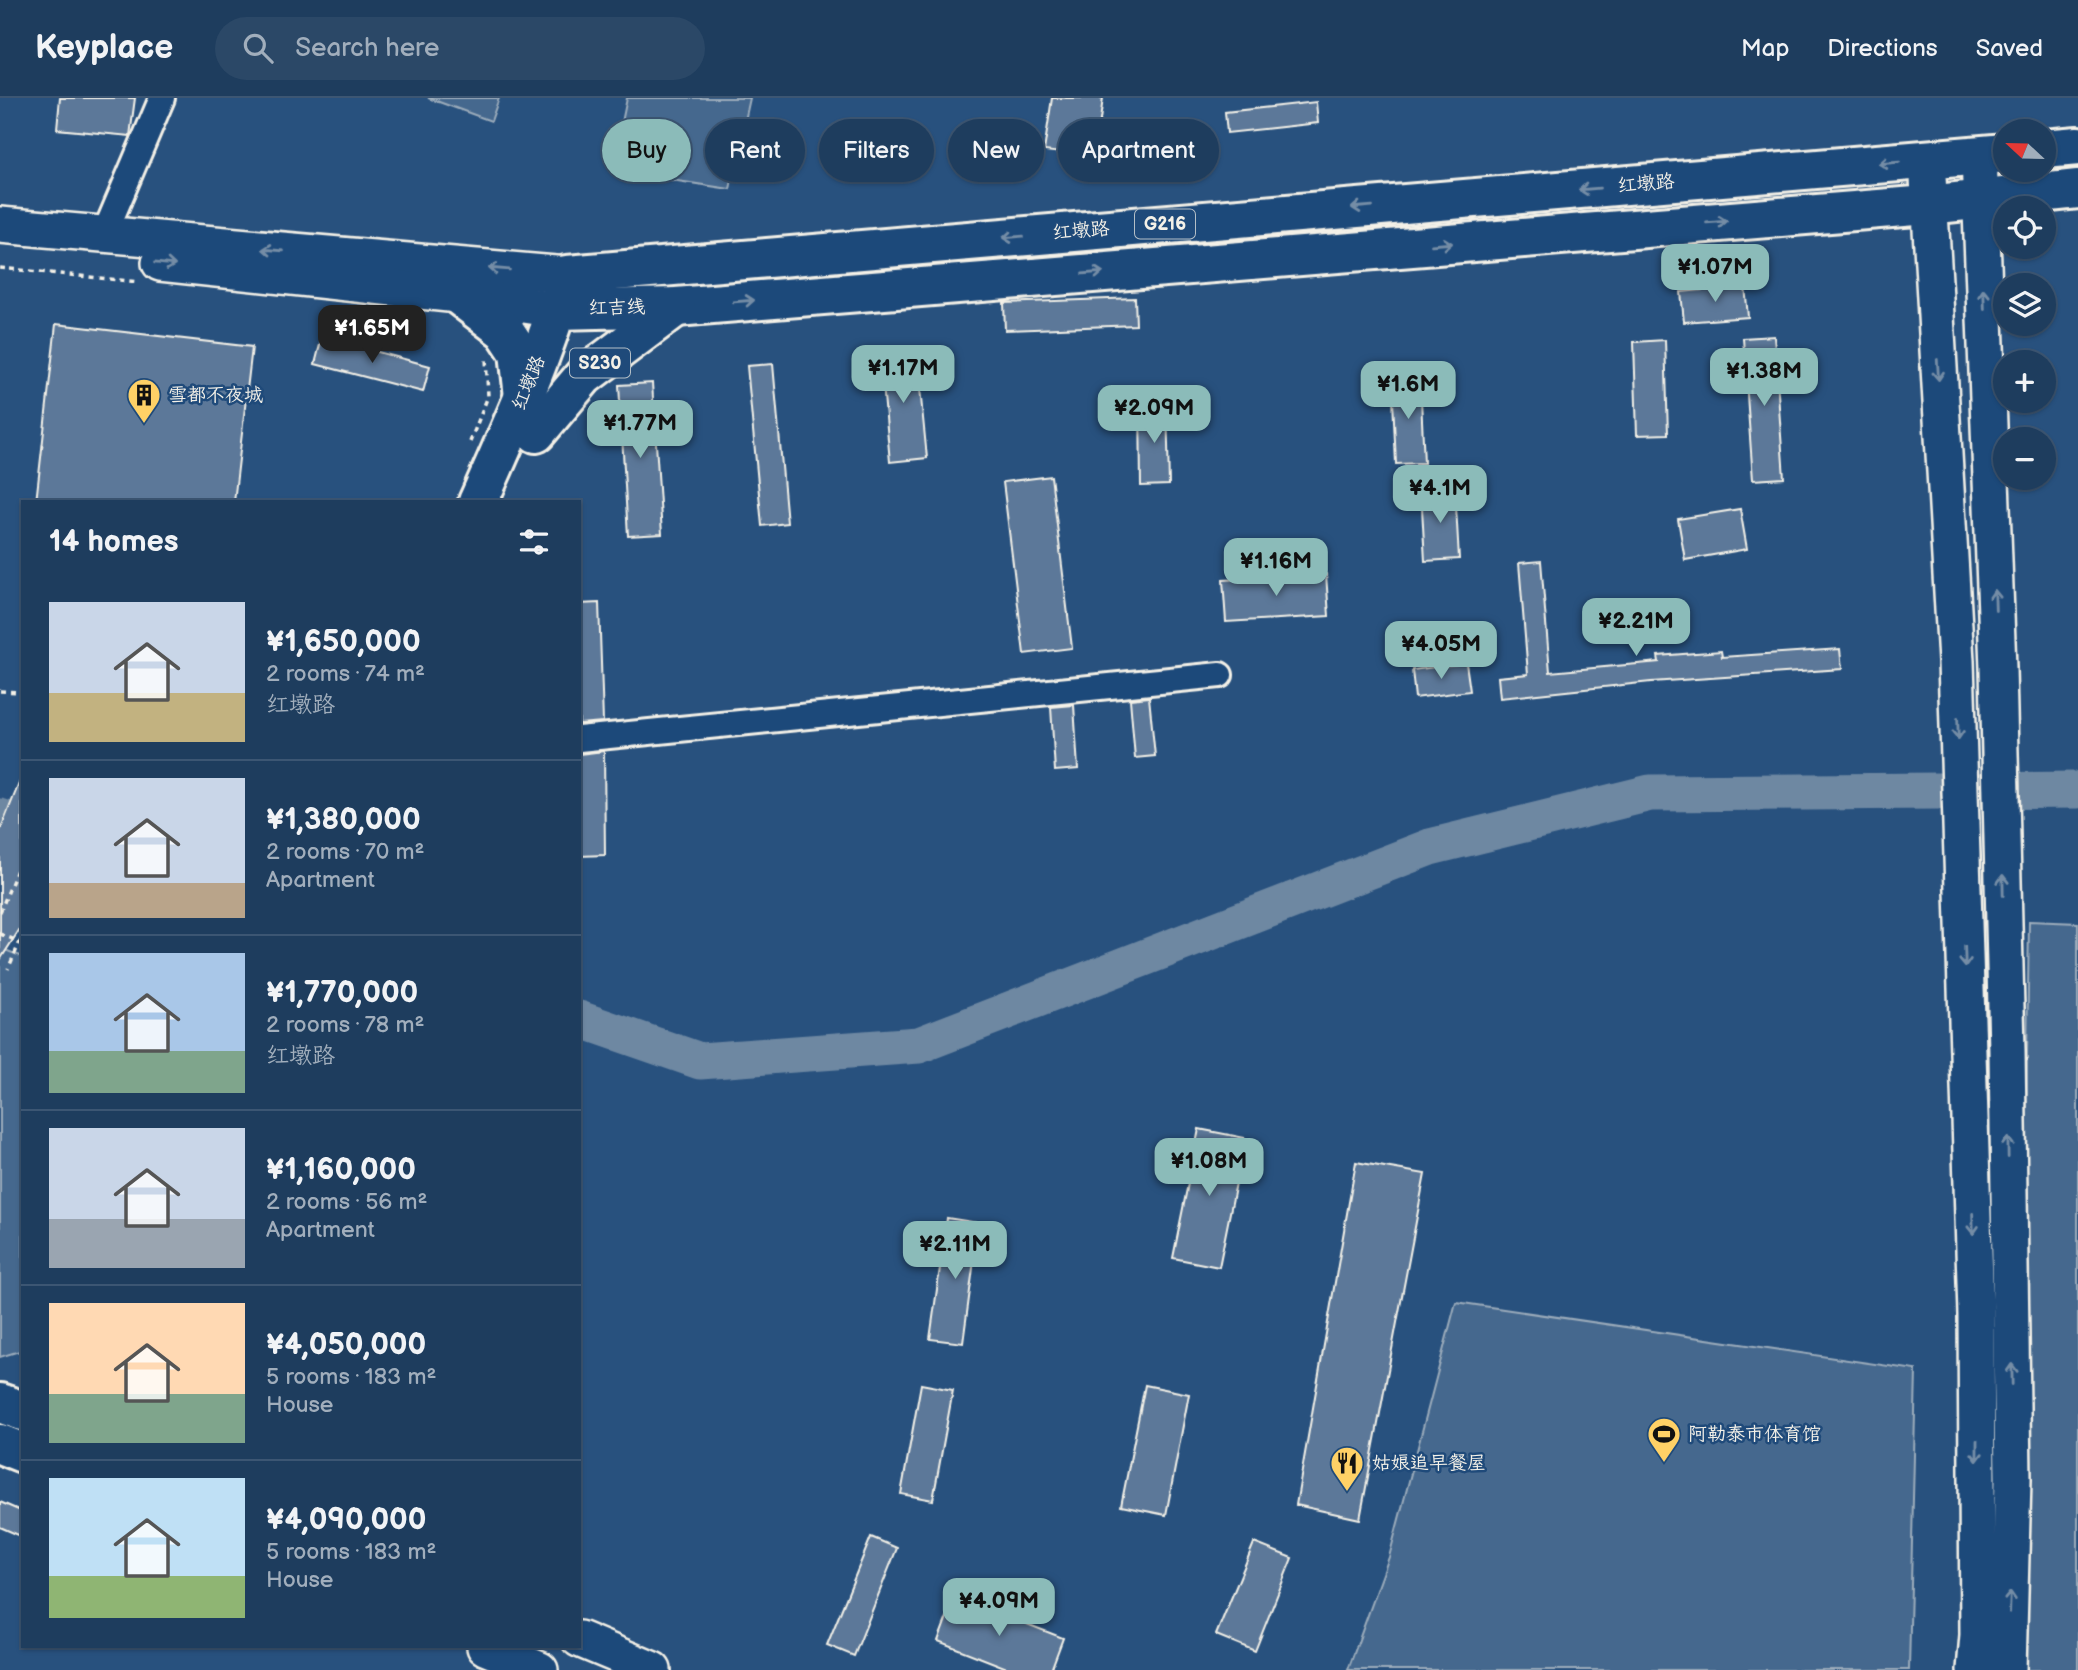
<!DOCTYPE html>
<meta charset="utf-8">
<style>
:root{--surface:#1e3d5e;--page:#2b4867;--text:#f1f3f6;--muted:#a1aebc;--line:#3c5673;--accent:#8bbbb9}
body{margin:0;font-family:"Balsamiq Sans","LXGW WenKai TC",sans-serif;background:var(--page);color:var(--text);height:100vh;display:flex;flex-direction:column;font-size:26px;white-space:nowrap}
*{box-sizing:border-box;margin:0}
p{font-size:23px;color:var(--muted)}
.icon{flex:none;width:38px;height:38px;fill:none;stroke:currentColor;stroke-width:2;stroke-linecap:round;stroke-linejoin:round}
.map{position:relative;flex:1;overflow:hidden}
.details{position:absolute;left:21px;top:402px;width:560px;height:1148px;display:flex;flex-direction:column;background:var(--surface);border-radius:0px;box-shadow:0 2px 5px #0004,0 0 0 2px var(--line)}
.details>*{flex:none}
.banner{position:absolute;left:602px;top:21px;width:665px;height:63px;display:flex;gap:14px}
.needle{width:46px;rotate:292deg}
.fabs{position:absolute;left:1993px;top:21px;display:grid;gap:14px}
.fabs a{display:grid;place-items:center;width:63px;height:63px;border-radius:50%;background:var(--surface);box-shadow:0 2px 5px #0004,0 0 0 2px var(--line);font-size:35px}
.price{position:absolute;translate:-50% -60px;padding:0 16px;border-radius:14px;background:var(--accent);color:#111;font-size:23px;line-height:46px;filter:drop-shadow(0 2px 4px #0008)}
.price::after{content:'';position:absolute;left:50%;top:42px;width:21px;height:16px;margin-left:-10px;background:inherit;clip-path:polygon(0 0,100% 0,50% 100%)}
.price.active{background:#222;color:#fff}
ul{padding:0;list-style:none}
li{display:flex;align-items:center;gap:21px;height:175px;padding:0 28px}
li+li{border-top:2px solid var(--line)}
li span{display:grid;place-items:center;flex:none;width:196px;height:140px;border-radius:0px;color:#555}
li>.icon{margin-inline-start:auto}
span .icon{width:84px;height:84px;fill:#fffc;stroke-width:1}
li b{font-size:30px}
h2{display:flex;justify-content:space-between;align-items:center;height:84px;padding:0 28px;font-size:30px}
.chip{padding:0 24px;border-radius:32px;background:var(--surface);box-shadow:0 2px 5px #0004,0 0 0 2px var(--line);font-size:24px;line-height:63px}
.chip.active{background:var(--accent);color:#111}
header{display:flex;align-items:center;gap:42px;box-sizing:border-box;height:98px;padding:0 35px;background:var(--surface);border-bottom:2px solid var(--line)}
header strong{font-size:33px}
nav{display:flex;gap:38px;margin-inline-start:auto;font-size:24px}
.search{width:490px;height:63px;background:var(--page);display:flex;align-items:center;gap:18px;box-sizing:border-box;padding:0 24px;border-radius:38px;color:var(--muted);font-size:26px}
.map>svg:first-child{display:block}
.green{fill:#45688e;stroke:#9cacbb;stroke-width:2}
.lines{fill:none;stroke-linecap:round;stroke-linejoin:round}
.river{stroke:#6e88a2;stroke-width:37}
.building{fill:#5b7899;stroke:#f4f1e8;stroke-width:2}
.street-casing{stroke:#f4f1e8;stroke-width:30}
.secondary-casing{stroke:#f4f1e8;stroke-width:40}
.highway-casing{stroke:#f4f1e8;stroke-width:44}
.path{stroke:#f4f1e8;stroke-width:3.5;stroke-dasharray:5 5;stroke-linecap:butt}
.street{stroke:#1f4a7a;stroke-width:24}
.secondary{stroke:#1f4a7a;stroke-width:35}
.highway{stroke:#1f4a7a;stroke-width:38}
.oneway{stroke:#748da6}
.labels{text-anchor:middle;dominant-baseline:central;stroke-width:5;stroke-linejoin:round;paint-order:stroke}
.shield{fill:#1f4a7a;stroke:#b4bfc7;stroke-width:2}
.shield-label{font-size:18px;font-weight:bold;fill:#f4f1e8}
.street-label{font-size:19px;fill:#f4f1e8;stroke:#1f4a7a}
.poi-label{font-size:19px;fill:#f4f1e8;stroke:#1f4a7a;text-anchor:start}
</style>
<header>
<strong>Keyplace</strong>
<div class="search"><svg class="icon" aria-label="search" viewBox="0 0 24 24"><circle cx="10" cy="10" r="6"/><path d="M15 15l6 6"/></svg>Search here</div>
<nav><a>Map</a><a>Directions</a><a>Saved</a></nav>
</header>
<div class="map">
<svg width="2078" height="1572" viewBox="0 0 2078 1572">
<rect width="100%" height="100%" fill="#28517e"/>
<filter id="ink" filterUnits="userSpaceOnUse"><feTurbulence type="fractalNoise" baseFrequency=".0143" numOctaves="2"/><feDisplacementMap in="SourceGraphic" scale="14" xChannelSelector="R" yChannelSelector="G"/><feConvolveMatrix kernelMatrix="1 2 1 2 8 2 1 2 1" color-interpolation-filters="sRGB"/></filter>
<g filter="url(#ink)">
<!-- green -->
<g class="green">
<path d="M428,0h71l-8,23z"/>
<path d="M627,0h123l-20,91 -118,-18z"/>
<path d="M2029,823l49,2v747h-60z"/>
<path d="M0,850l23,9v393l-23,7z"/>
<path d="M1456,1204l460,68 -7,300h-561l41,-113z"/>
</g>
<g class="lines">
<!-- river -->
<g class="river">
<path d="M0,719l23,8"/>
<path d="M579,921l121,42 219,-16 511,-198 220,-54 428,-3"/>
</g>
</g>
<!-- building -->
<g class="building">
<path d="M60,0h75l-5,38 -73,-7z"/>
<path d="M1052,0h51l-8,59 -51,-6z"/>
<path d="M1316,4l2,21 -91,10 -2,-21z"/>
<path d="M1745,188l3,31 -64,5 -3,-30z"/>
<path d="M1135,200l1,27 -131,5 -1,-27z"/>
<path d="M56,226l196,23 -18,155h-198z"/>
<path d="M1774,238l10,142 -31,2 -10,-142z"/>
<path d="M322,239l108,29 -7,26 -108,-28z"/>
<path d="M1665,242l3,94 -31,1 -3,-93z"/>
<path d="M916,250l11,110 -37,4 -10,-111z"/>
<path d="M773,266l14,159 -25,3 -15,-160z"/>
<path d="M1420,279l4,86 -28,1 -4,-86z"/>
<path d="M652,285l10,151 -34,2 -9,-151z"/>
<path d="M1140,305h27l2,82 -28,1z"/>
<path d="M1051,378l21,172 -48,6 -21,-172z"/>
<path d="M1455,390l4,71 -34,2 -4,-71z"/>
<path d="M1740,411l7,40 -62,11 -7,-41z"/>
<path d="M1541,463l9,111 109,-10 -1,-6 63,-5 1,6 118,-8 2,20 -191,13 -151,16 -2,-21 30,-3 -9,-111z"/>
<path d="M1326,476l3,42 -103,6 -3,-42z"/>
<path d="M599,505l4,119 -24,2v-120z"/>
<path d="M1466,565l4,28 -55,7 -3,-28z"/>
<path d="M1149,599l6,59 -20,2 -5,-59z"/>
<path d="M1074,607l4,64 -23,2 -4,-64z"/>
<path d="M604,653l1,104 -26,1v-102z"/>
<path d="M22,678l1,148 -23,36v-129z"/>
<path d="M1199,1031l46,9 -26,129 -46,-9z"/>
<path d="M1356,1064l69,12 -65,345 -64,-14z"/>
<path d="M947,1120l32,5 -16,120 -33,-4z"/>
<path d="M921,1286l32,6 -20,110 -32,-6z"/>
<path d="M1145,1287l44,9 -23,121 -45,-9z"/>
<path d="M0,1404l23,10v25l-23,-10z"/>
<path d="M871,1439l26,11 -43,108 -27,-11z"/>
<path d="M1254,1445l38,15 -37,93 -39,-16z"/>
<path d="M955,1498l108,42 -12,32h-39l-74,-29z"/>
</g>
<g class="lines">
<defs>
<g id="street">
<path d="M104,137l58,-137"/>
<path d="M579,641l641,-64"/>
</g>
<g id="secondary">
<path d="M1979,58l19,512 9,383 6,428 -5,191"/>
<path d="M1927,62l29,501 20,654 2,320 -3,35"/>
<path d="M0,127l567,50"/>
<path d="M160,165l298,32 99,15"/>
<path d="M579,1541l74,31"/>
<path d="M485,1549l55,23"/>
</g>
<g id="highway">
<path d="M2044,51l34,-3"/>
<path d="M458,197l47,36 14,21 5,45"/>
<path d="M557,212l119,-3 1252,-102 150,-16"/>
<path d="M536,335l48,-57 92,-69"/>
<path d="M478,404c33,-74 67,-149 89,-227l1439,-122"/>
<path d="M0,1305l23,8"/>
<path d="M0,1346l23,9"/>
</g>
</defs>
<!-- street casing -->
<use href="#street" class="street-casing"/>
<!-- secondary casing -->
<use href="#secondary" class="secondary-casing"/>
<!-- highway casing -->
<use href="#highway" class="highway-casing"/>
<!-- path -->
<g class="path">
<path d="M0,170l139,14"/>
<path d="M470,344l18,-46 -2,-38"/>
<path d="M0,593l23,1"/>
<path d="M0,814l23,-57"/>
<path d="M0,836l20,8 -12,27"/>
</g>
<!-- street -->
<use href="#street" class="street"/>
<!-- secondary -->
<use href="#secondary" class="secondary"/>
<!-- highway -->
<use href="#highway" class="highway"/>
</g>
<!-- one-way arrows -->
<defs><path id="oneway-shaft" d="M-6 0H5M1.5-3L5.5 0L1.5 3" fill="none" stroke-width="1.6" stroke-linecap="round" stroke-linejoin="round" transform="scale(1.75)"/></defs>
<g class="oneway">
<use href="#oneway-shaft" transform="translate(1889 65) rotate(175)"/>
<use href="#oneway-shaft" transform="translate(1589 91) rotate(175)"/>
<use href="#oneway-shaft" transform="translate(1362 109) rotate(175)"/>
<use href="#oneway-shaft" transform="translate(1717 124) rotate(-5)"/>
<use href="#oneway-shaft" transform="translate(1013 139) rotate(175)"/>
<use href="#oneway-shaft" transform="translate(1442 146) rotate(-5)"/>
<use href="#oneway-shaft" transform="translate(273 152) rotate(-175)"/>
<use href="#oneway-shaft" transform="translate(165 166) rotate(6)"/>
<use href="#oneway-shaft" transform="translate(499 171) rotate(-175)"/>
<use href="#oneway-shaft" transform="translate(1093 175) rotate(-5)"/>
<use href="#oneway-shaft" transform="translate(1984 201) rotate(-92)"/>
<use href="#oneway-shaft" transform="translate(744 203) rotate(-5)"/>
<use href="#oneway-shaft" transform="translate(1938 272) rotate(86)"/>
<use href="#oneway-shaft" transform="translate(1995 502) rotate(-92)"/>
<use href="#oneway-shaft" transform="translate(1958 631) rotate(88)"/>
<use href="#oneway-shaft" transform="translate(2003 787) rotate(-91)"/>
<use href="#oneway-shaft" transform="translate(1965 859) rotate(88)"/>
<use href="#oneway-shaft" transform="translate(2008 1049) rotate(-91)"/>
<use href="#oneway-shaft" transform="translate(1973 1126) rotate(88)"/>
<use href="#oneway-shaft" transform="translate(2012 1276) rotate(-91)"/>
<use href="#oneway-shaft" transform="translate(1977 1353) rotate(90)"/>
<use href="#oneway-shaft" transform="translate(2010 1504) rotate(-88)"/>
</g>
</g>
<!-- icons -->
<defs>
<symbol id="building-pin" viewBox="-11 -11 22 30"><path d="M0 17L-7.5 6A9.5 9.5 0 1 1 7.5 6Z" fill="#ffd166" stroke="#1f4a7a"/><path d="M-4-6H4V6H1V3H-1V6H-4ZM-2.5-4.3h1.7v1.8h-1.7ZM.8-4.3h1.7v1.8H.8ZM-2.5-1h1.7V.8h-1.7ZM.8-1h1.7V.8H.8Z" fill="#111"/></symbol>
<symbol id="stadium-pin" viewBox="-11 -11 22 30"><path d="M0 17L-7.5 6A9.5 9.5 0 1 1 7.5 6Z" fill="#ffd166" stroke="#1f4a7a"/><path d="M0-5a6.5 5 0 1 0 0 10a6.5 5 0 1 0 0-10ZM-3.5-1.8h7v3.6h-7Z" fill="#111"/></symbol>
<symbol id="restaurant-pin" viewBox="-11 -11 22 30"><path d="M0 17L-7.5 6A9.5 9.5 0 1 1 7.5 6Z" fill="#ffd166" stroke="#1f4a7a"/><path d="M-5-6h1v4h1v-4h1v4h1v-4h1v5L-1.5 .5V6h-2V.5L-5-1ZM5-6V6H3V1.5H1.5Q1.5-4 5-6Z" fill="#111"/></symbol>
</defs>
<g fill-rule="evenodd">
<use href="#building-pin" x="125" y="278" width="38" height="52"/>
<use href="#stadium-pin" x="1645" y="1317" width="38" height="52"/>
<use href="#restaurant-pin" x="1328" y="1346" width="38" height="52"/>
</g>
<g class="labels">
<!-- shield labels -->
<g class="shield">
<rect x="1135" y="111.5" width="60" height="29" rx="5"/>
<rect x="570" y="250.5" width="60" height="29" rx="5"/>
</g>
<g class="shield-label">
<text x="1165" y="126">G216</text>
<text x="600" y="265">S230</text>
</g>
<!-- street labels -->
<g class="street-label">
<text transform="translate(1646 86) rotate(-5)">红墩路</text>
<text transform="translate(1081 133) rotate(-5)">红墩路</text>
<text transform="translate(617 210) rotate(-1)">红吉线</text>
<text transform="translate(529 285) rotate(-68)">红墩路</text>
</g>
<!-- poi labels -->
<g class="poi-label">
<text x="168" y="297">雪都不夜城</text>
<text x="1688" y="1336">阿勒泰市体育馆</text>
<text x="1372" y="1365">姑娘追早餐屋</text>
</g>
</g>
</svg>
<div class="fabs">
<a><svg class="needle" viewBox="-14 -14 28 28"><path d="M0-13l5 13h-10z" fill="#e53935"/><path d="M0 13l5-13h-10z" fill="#a1aebc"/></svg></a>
<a><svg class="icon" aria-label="locate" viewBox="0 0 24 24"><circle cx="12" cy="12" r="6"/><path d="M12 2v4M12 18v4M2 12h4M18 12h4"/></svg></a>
<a><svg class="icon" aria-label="layers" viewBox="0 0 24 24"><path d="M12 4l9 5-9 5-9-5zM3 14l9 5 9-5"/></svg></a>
<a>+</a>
<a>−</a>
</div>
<b class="price" style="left:1715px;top:206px">¥1.07M</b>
<b class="price active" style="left:372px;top:267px">¥1.65M</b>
<b class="price" style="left:903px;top:307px">¥1.17M</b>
<b class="price" style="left:1764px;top:310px">¥1.38M</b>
<b class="price" style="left:1408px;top:323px">¥1.6M</b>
<b class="price" style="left:1154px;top:347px">¥2.09M</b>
<b class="price" style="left:640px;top:362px">¥1.77M</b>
<b class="price" style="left:1440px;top:427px">¥4.1M</b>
<b class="price" style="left:1276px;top:500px">¥1.16M</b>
<b class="price" style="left:1636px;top:560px">¥2.21M</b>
<b class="price" style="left:1441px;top:583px">¥4.05M</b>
<b class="price" style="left:1209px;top:1100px">¥1.08M</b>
<b class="price" style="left:955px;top:1183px">¥2.11M</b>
<b class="price" style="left:999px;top:1540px">¥4.09M</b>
<div class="banner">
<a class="chip active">Buy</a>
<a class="chip">Rent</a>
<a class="chip">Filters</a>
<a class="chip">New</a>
<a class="chip">Apartment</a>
</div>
<section class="details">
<h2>14 homes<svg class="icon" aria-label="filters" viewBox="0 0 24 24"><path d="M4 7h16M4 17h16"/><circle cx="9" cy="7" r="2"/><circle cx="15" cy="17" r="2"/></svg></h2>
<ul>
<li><span style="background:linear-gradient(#c9d6e8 65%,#c2b280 0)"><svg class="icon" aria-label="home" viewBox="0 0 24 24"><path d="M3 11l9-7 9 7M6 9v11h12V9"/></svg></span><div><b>¥1,650,000</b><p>2 rooms · 74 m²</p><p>红墩路</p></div></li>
<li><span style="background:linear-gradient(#c9d6e8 75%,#b9a48a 0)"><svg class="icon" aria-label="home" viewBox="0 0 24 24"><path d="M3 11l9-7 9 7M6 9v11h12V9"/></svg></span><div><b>¥1,380,000</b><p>2 rooms · 70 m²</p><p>Apartment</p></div></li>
<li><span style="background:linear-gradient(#a9c7e8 70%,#7fa58c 0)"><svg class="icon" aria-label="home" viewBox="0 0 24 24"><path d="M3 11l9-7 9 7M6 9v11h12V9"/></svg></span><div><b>¥1,770,000</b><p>2 rooms · 78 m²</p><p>红墩路</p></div></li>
<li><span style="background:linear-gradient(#c9d6e8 65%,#9aa5b1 0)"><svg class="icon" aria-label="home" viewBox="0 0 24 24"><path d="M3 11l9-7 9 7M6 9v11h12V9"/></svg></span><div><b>¥1,160,000</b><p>2 rooms · 56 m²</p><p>Apartment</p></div></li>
<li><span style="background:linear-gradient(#ffd9b3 65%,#7fa58c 0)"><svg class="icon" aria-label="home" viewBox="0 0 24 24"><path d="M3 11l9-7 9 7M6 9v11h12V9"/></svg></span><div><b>¥4,050,000</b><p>5 rooms · 183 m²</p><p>House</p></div></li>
<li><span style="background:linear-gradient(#bfe0f5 70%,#8fb573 0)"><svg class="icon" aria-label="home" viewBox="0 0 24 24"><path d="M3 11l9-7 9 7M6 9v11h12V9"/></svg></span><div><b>¥4,090,000</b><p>5 rooms · 183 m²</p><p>House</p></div></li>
</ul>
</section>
</div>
